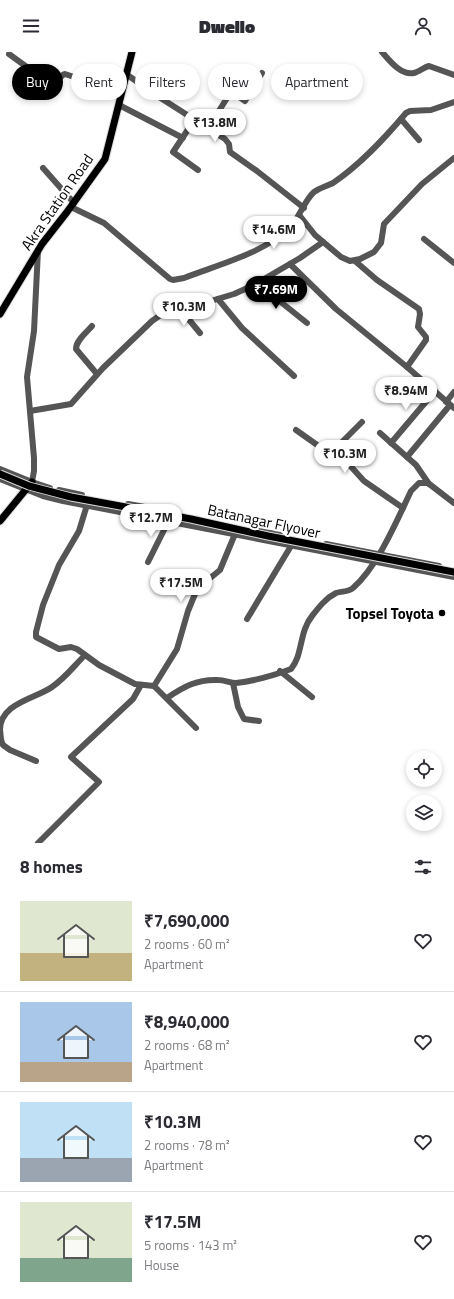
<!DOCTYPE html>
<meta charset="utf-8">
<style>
:root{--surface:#fff;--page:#f2f2f3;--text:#2b2b33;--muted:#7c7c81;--line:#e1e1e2;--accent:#000}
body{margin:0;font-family:"Titillium Web",sans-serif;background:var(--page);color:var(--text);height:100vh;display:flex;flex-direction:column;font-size:15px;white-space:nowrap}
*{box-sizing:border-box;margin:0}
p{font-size:13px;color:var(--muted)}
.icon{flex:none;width:22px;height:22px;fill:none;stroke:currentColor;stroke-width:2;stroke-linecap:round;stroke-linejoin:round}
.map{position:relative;height:791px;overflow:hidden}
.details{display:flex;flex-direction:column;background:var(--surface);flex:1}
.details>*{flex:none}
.hud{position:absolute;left:12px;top:12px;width:430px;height:36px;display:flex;gap:8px}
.buttons{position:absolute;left:406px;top:699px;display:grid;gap:8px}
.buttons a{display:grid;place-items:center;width:36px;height:36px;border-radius:50%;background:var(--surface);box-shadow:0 2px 6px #0003;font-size:20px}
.price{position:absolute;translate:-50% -34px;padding:0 9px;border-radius:14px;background:#fff;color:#222;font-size:13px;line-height:26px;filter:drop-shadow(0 1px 2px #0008)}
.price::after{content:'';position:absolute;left:50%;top:24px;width:12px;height:9px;margin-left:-6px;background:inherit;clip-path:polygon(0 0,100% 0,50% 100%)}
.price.active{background:var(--accent);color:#fff}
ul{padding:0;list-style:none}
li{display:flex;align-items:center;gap:12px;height:100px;padding:0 20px}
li+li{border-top:1px solid var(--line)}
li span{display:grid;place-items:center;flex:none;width:112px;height:80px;border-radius:0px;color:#555}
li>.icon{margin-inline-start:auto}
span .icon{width:48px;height:48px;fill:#fffc;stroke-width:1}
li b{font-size:17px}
h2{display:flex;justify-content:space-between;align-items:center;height:48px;padding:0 20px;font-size:17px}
.tag{padding:0 14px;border-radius:18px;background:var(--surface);box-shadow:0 2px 6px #0003;font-size:14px;line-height:36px}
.tag.active{background:var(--accent);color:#fff}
header{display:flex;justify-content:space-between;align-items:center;height:52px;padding:0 20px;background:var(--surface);font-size:18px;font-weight:800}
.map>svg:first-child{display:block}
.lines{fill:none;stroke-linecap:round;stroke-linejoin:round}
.major-casing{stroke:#dbdbdb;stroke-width:9}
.minor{stroke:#555;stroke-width:6}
.major{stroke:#000;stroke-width:7}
.major-bridge-casing{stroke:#dbdbdb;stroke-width:9;stroke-linecap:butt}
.major-bridge{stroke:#000;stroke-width:7}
.poi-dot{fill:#000;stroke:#fff;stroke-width:1.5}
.labels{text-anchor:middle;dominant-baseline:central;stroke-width:4;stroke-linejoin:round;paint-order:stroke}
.street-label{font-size:15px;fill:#000;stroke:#fff}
.poi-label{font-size:15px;font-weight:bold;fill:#000;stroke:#fff;text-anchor:end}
</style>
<header><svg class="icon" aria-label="menu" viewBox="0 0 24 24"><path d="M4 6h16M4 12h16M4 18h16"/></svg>Dwello<svg class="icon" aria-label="person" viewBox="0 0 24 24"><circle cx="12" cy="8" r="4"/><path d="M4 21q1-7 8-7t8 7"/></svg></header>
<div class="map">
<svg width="454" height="791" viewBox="0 0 454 791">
<rect width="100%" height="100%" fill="#fff"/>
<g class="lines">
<defs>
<g id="major">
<path d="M0,262l42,-70 25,-32 38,-53 27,-107"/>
<path d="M0,469l32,-39"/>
</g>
</defs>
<!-- major casing -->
<use href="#major" class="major-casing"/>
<!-- minor -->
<g class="minor">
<path d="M382,0c7,8 19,24 32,21 5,-1 10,-6 15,-7l25,9"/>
<path d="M9,2l44,32c6,-2 6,-11 12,-12l57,19"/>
<path d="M126,22l33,23 66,42 4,5 1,8 27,19 47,37"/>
<path d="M119,53l64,33"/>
<path d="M195,67l-22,33 25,18"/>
<path d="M401,67l18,21"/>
<path d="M209,75l18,-29 4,-3 7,1 7,5 17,-28"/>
<path d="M43,116l31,35"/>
<path d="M71,155l33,16 66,56 3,1 11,-2c33,-13 81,-25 106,-51 10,-10 14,-26 24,-35 6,-4 13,-6 19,-9 28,-19 51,-44 73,-70l4,-2 21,-1 23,-8"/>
<path d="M300,164l15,19 26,22 9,4 10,-2 14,-7 7,-9 3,-19 38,-40 32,-26"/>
<path d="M424,187l30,24"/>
<path d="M355,209l22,19 42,29 1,5 -2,13 8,10v3l-19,27 47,41"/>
<path d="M290,212l46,45 71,58"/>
<path d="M257,231l50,40"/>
<path d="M218,247l24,29 52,48"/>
<path d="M181,258l19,23"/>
<path d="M92,274c-6,7 -16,14 -16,23l21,25"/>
<path d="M446,350l8,-10"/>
<path d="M30,359l41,-7 32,-36 49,-47 10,-7 19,-4 53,-16 20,-9 46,-27 23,-16"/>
<path d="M296,378l24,17 5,2 11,1 28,31 39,27"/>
<path d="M380,381l36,32 13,19"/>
<path d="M391,391l44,-52"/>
<path d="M334,396l5,-3 23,-23"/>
<path d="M407,405l43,-52"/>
<path d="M0,417l32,13 18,6"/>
<path d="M0,427l43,17 20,5 391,76"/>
<path d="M32,430l2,-11v-13l-7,-81 7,-46 4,-81"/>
<path d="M59,438l23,5"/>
<path d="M128,452l44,8"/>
<path d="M87,453l-8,26 -20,34 -16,40 -7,27v5l23,12 12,-2 6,2 22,16 36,19 19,2 42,42"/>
<path d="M255,478l25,5"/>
<path d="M326,492l113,22"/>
<path d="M148,510l21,-42"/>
<path d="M247,567l44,-73"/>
<path d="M280,619l32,26"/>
<path d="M233,631l5,24 6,12 15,2"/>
<path d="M154,634l23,-37 11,-38 7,-17 8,-10 17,-14 15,-36"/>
<path d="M167,646c16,-11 30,-19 51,-18 7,0 12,3 18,3 17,-2 39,-8 55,-14 12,-14 8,-37 21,-53 7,-9 14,-18 24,-23 6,-2 13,-1 17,-5 25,-22 44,-68 58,-97l8,-8h9l26,20"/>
<path d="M36,709l-26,-11 -7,-5c-3,-5 -2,-10 -3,-15 0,-27 35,-31 52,-43 13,-9 22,-21 33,-32"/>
<path d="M38,791l61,-61 -28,-25 62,-58 8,-14"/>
</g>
<!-- major -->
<use href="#major" class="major"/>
<defs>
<path id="major-bridge" d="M0,422l29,12 42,11 120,22 77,17 186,36"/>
</defs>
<!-- major-bridge casing -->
<use href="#major-bridge" class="major-bridge-casing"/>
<!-- major-bridge -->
<use href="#major-bridge" class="major-bridge"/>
</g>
<!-- markers -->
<circle class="poi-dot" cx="442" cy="561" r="4"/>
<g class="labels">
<!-- street labels -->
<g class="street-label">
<text transform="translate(57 150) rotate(-55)">Akra Station Road</text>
<text transform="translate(264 469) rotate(12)">Batanagar Flyover</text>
</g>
<!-- poi labels -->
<g class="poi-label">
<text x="434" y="561">Topsel Toyota</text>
</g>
</g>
</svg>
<div class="buttons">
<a><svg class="icon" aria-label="locate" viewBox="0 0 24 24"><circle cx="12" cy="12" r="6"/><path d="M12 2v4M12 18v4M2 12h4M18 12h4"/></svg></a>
<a><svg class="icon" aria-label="layers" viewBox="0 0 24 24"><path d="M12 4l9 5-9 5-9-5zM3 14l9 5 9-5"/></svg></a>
</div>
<b class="price" style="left:215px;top:91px">₹13.8M</b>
<b class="price" style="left:274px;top:198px">₹14.6M</b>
<b class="price active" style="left:276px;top:258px">₹7.69M</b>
<b class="price" style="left:184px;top:275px">₹10.3M</b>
<b class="price" style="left:406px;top:359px">₹8.94M</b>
<b class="price" style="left:345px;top:422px">₹10.3M</b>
<b class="price" style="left:151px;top:486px">₹12.7M</b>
<b class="price" style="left:181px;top:551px">₹17.5M</b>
<div class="hud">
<a class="tag active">Buy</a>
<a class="tag">Rent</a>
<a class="tag">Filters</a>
<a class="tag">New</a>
<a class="tag">Apartment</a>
</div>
</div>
<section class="details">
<h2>8 homes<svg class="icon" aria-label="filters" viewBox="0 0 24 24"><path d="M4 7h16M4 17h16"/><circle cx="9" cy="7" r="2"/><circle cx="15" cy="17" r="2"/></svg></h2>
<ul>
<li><span style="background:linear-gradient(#dfe7d0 65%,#c2b280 0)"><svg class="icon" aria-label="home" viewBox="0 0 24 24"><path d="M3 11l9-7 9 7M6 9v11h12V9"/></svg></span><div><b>₹7,690,000</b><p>2 rooms · 60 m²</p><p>Apartment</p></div><svg class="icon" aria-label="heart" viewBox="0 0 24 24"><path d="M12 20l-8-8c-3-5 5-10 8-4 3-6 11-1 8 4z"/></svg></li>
<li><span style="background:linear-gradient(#a9c7e8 75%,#b9a48a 0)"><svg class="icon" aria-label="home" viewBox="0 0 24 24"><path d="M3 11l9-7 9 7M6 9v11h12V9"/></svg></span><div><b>₹8,940,000</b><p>2 rooms · 68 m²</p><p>Apartment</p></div><svg class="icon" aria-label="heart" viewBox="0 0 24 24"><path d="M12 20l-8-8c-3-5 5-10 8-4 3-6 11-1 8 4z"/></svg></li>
<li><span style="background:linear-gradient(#bfe0f5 70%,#9aa5b1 0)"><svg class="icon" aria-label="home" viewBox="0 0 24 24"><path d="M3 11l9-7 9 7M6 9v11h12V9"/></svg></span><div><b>₹10.3M</b><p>2 rooms · 78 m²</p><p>Apartment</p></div><svg class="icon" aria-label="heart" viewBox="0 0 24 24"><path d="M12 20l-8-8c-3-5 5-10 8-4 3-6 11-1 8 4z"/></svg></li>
<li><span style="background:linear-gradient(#dfe7d0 70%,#7fa58c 0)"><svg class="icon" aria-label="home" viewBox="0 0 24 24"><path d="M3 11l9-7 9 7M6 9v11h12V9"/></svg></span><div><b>₹17.5M</b><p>5 rooms · 143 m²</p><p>House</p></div><svg class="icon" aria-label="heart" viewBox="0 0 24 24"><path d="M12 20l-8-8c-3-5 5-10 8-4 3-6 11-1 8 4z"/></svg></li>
</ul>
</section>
